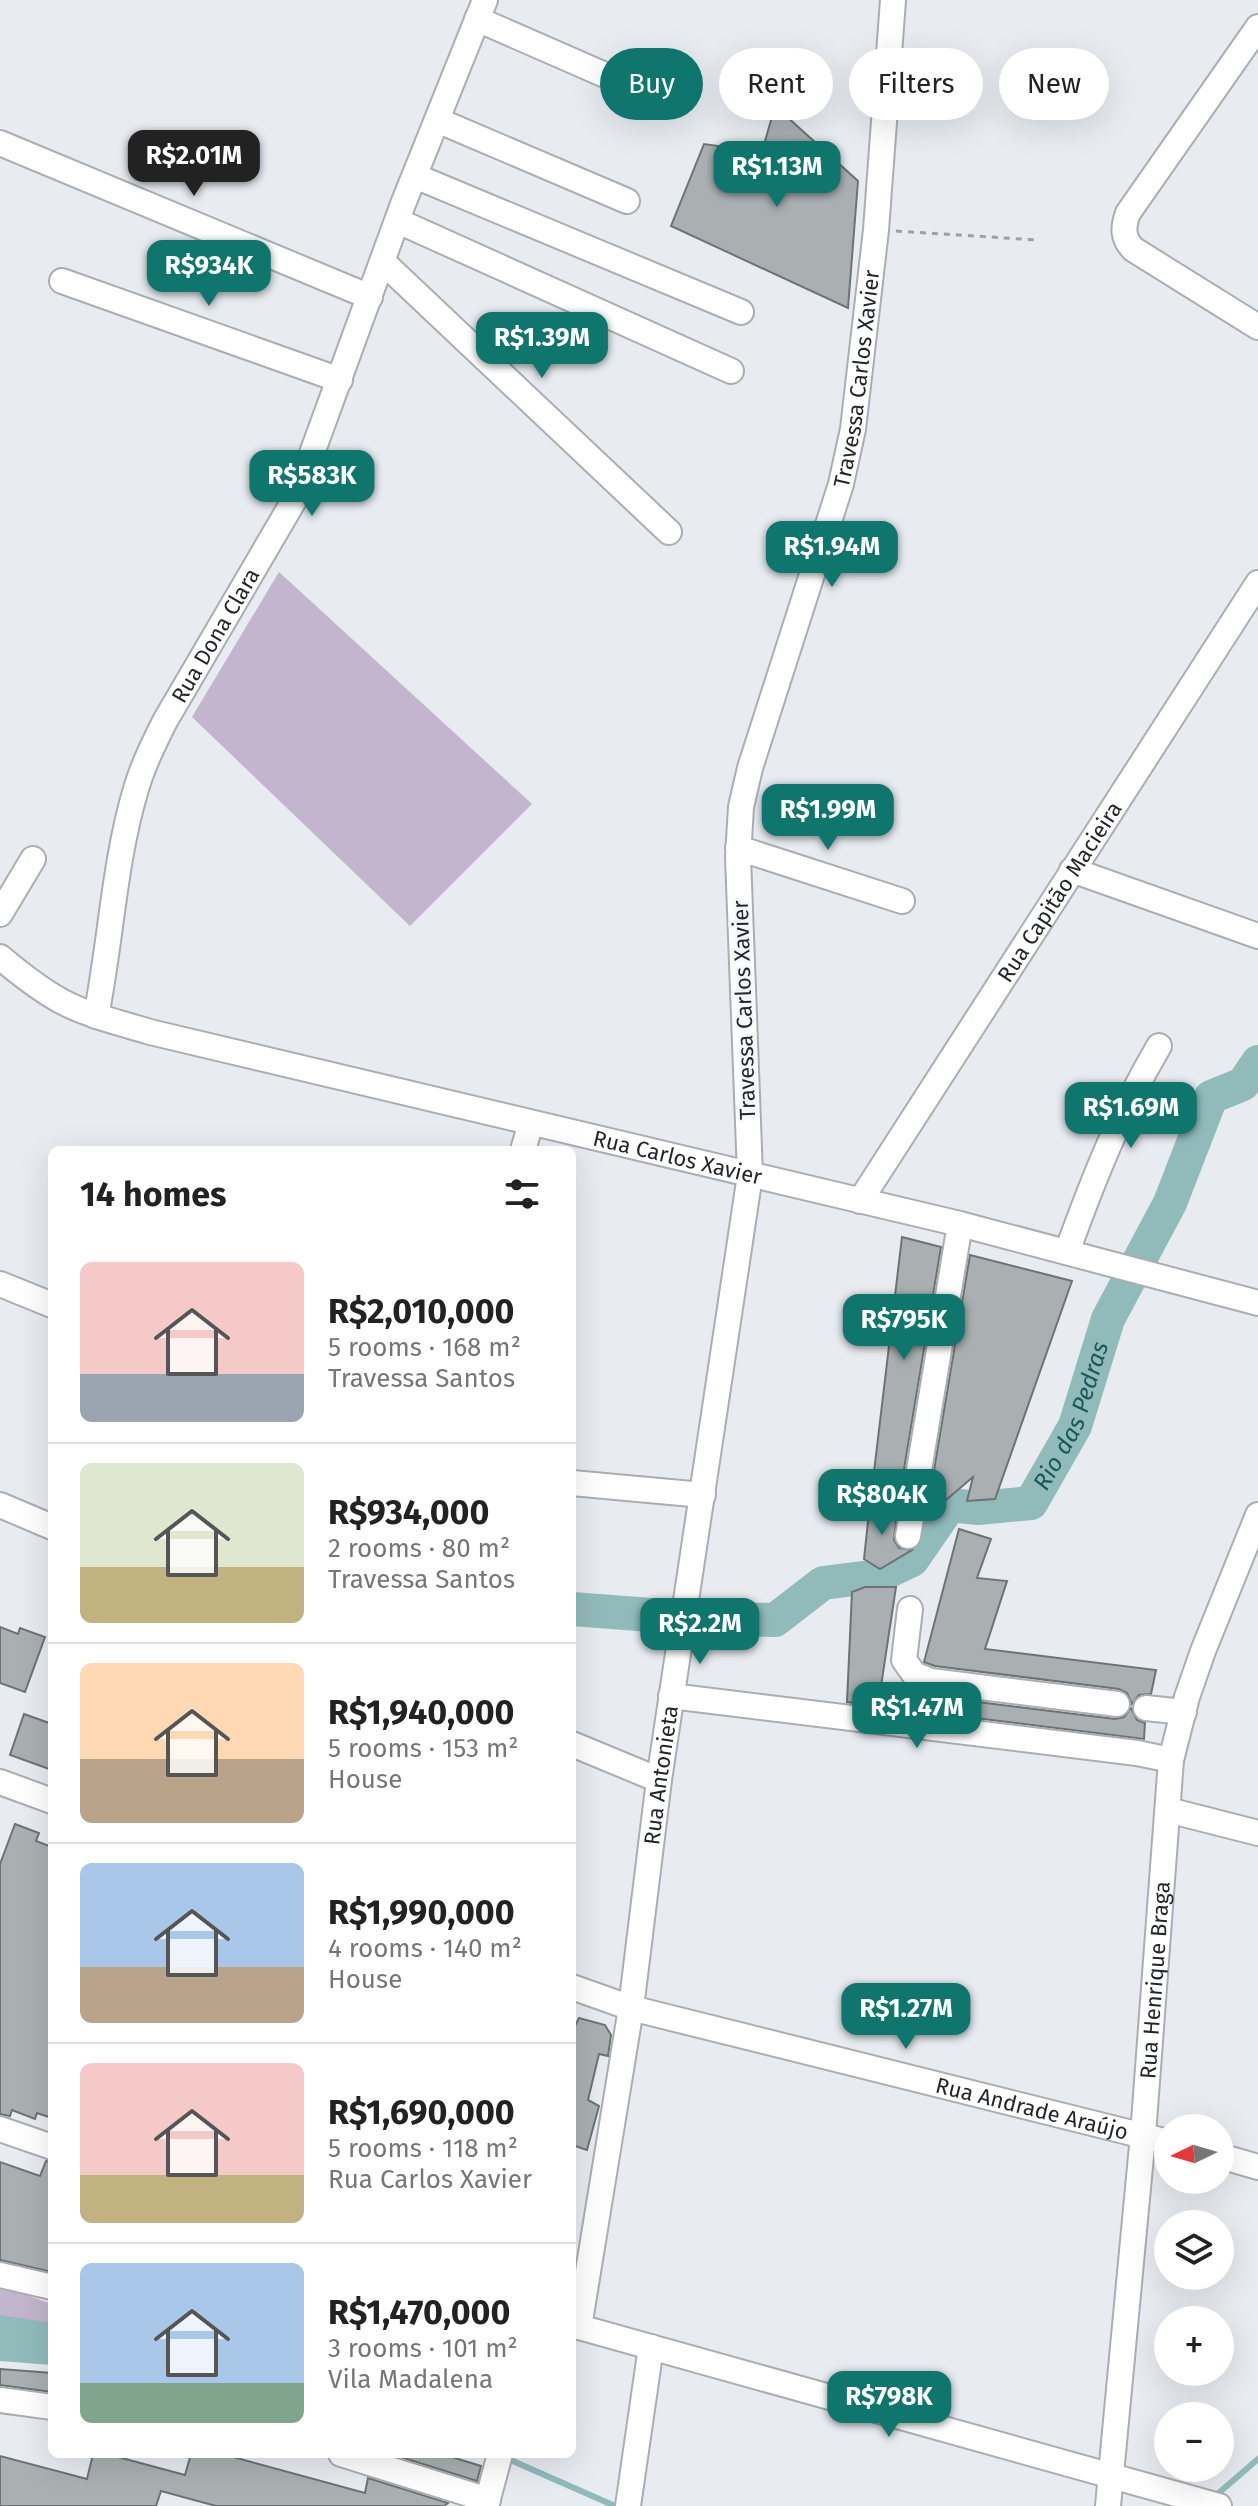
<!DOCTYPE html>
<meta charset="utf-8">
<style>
:root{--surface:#fff;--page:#f2f2f2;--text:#222;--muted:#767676;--line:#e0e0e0;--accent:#0f766e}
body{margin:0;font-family:"Fira Sans",sans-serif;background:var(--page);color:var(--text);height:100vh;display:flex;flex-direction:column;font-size:30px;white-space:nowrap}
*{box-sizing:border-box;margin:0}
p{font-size:26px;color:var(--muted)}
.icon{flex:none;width:44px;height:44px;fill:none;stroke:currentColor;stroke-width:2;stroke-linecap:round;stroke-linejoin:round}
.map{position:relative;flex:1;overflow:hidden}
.side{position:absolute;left:48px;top:1146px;width:528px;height:1312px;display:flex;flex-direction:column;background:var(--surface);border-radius:12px;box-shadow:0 8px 32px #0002}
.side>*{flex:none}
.hud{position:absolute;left:600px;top:48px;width:538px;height:72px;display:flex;gap:16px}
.needle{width:52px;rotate:265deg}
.fabs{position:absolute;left:1154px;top:2114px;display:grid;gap:16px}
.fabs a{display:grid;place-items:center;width:80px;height:80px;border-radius:50%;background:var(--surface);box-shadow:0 8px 32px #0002;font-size:40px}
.price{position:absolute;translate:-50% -68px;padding:0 18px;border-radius:16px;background:var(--accent);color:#fff;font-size:26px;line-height:52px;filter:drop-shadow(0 2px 4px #0008)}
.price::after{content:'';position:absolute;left:50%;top:48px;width:24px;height:18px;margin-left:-12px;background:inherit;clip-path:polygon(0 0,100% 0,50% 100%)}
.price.active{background:#222;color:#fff}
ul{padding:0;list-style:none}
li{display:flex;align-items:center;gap:24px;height:200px;padding:0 32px}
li+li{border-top:2px solid var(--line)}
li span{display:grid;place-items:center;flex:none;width:224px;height:160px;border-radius:12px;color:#555}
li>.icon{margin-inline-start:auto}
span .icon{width:96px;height:96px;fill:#fffc;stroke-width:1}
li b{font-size:34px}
h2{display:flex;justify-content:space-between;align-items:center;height:96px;padding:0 32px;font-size:34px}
.chip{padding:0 28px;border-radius:36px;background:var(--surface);box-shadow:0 8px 32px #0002;font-size:28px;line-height:72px}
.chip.active{background:var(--accent);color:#fff}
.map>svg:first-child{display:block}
.green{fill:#c2b5cd}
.water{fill:#91bbbb}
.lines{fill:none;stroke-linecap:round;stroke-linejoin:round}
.stream{stroke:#91bbbb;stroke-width:6}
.river{stroke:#91bbbb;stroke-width:34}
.building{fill:#aab0b2;stroke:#6d7375;stroke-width:2}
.minor-casing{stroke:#aaaeb2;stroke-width:28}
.path{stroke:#9da0a4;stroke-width:3;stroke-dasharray:6 6;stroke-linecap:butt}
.minor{stroke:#fff;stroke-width:24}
.labels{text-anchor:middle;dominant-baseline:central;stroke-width:6;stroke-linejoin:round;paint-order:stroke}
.street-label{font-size:22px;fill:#242527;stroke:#f5f9fe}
.water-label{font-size:24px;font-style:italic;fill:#1c5859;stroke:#f5f9fe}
</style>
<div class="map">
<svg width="1258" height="2506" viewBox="0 0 1258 2506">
<rect width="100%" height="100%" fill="#e8ecf1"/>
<!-- green -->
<g class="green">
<path d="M279,572l253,232 -122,122 -218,-209z"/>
<path d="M0,2286l52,18v36l-52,-18z"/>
</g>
<!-- water -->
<path class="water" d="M0,2315l52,8v42l-52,-4z"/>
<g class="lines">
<!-- stream -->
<g class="stream">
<path d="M506,2458l109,48"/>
<path d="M1214,2497l44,-38"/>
</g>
<!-- river -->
<path class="river" id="s1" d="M572,1609l132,10 71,1 48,-37 55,-7 34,-16 38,-55 28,3 53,-5 44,-77 33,-107 62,-116 41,-106 32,-13 15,-22"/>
</g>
<!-- building -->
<g class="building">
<path d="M775,106l83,75 -10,127 -177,-82 33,-82 58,8z"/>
<path d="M902,1237l39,10 -42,252 -28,-2z"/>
<path d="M970,1255l102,26 -77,218 -28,2 6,-24 -27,23h-17z"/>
<path d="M870,1503l27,8 -3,29 5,8 13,2 -32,19 -16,-10z"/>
<path d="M959,1529l32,10 -14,39 30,3 -22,68 171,21 -5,24 -12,1 -7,9 -5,-11 -8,-4 -184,-23 -11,-4z"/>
<path d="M865,1587h31l-15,99 31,3 17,7 186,23 9,-2 7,-9 6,12 8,3 -1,16 -297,-37 5,-110z"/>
<path d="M0,1627l18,7 2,-6 25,9 -20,55 -25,-9z"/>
<path d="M24,1714l28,10v46l-42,-15z"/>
<path d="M15,1824l24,9 -3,8 16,6v271l-15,-5 -2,6 -23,-9 -2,6 -10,-2v-250z"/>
<path d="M579,2018l26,7 6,10 -3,21 -9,-2 -11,46 11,6 -12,44 -15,-5v-113z"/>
<path d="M46,2161l6,1v110l-52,-12v-98l40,14z"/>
<path d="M0,2369l52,4v19l-52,-7z"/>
<path d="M93,2454h14l78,21 6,-21h31l143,39 3,-15 80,25 -4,3h-228l-55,-15 -5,15h-156v-50l87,23z"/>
<path d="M391,2454h51l39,12 -4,15z"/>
</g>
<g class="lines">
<defs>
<g id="minor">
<path d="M477,19l176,77"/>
<path d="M1258,27l-130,186c-5,14 -6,24 5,36l125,78"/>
<path d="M437,120l190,81"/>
<path d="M0,143l370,154"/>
<path d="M415,176l326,136"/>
<path d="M398,221l333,150"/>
<path d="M383,262l286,270"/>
<path d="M62,281l278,99"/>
<path d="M738,848l164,53"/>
<path d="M1072,870l186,66"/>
<path d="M0,914l33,-55"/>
<path id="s2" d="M0,957c19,16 39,32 61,44 28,15 60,22 89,31l810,192 298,79"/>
<path id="s3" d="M96,1016c15,-75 18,-154 40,-227 7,-24 18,-46 29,-68l131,-224 107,-293 82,-204"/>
<path d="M523,1150l8,-27"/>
<path id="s4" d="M860,1201l398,-618"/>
<path d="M1067,1252c26,-72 53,-140 92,-206"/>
<path d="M0,1284l52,21"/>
<path d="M572,1483l131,12"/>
<path d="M0,1505l52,22"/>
<path d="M908,1536l52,-312"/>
<path d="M910,1609l-6,51 10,14 17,7 186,23"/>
<path d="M671,1696l466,57 34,7"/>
<path d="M1146,1708l38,4"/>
<path d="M572,1744l87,36"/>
<path d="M0,1782l52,19"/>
<path d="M1168,1810l90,23"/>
<path id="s5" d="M572,1987l59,21 537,134"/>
<path d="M0,2129l52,18"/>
<path d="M1220,2156l38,11"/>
<path d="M0,2275l52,12"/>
<path d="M572,2325l647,181"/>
<path id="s6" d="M579,2327l52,-319 28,-228 91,-605 -12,-318 3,-50 9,-39 91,-284 12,-55 23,-199 17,-230"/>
<path d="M0,2400l52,7"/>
<path d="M341,2454l147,46"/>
<path d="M486,2506l14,-52"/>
<path d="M628,2506l23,-159"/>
<path id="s7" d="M1108,2506l35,-371 28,-375 16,-63 16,-46 55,-136"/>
</g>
</defs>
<!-- minor casing -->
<use href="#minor" class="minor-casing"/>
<!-- path -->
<path class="path" d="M896,231l141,9"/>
<!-- minor -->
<use href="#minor" class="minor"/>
</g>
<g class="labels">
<!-- street labels -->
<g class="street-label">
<text stroke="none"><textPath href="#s6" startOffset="1978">Travessa Carlos Xavier</textPath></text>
<text stroke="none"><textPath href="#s3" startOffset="404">Rua Dona Clara</textPath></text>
<text stroke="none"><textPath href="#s4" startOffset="368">Rua Capitão Macieira</textPath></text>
<text transform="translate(744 1010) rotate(-92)">Travessa Carlos Xavier</text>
<text stroke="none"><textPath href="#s2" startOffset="712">Rua Carlos Xavier</textPath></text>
<text stroke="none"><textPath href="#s6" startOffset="558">Rua Antonieta</textPath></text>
<text stroke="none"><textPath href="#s7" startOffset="528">Rua Henrique Braga</textPath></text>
<text stroke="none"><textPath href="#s5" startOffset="476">Rua Andrade Araújo</textPath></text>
</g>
<!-- water labels -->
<g class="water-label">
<text stroke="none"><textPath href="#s1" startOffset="602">Rio das Pedras</textPath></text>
</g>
</g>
</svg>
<div class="fabs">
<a><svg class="needle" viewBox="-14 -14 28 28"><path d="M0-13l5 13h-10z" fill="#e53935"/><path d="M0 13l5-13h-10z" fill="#767676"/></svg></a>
<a><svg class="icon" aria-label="layers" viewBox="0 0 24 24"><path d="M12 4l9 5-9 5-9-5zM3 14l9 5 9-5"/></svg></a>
<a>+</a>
<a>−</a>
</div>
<b class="price active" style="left:194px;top:198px">R$2.01M</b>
<b class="price" style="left:777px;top:209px">R$1.13M</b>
<b class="price" style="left:209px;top:308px">R$934K</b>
<b class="price" style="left:542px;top:380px">R$1.39M</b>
<b class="price" style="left:312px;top:518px">R$583K</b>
<b class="price" style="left:832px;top:589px">R$1.94M</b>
<b class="price" style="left:828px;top:852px">R$1.99M</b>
<b class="price" style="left:1131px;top:1150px">R$1.69M</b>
<b class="price" style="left:904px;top:1362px">R$795K</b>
<b class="price" style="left:882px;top:1537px">R$804K</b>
<b class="price" style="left:700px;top:1666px">R$2.2M</b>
<b class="price" style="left:917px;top:1750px">R$1.47M</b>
<b class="price" style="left:906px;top:2051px">R$1.27M</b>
<b class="price" style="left:889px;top:2439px">R$798K</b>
<div class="hud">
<a class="chip active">Buy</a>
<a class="chip">Rent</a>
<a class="chip">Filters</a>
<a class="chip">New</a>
</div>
<section class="side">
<h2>14 homes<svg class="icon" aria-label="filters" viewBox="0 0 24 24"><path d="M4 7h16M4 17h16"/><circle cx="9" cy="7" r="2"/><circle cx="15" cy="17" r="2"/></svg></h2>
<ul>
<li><span style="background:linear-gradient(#f6c9c9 70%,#9aa5b1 0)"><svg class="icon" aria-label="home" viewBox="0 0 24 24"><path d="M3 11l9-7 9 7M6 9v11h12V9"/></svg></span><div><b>R$2,010,000</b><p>5 rooms · 168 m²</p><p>Travessa Santos</p></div></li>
<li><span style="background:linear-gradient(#dfe7d0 65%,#c2b280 0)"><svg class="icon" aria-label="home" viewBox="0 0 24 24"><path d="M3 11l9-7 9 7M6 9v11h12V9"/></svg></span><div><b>R$934,000</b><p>2 rooms · 80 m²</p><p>Travessa Santos</p></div></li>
<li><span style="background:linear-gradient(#ffd9b3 60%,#b9a48a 0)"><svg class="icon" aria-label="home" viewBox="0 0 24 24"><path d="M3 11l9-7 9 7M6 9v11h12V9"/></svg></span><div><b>R$1,940,000</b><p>5 rooms · 153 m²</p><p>House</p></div></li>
<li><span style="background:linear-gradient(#a9c7e8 65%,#b9a48a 0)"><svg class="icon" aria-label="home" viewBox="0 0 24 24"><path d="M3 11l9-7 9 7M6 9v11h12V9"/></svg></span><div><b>R$1,990,000</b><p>4 rooms · 140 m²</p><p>House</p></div></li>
<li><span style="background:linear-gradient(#f6c9c9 70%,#c2b280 0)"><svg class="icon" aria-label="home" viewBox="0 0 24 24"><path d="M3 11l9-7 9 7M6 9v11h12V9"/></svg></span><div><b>R$1,690,000</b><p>5 rooms · 118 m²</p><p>Rua Carlos Xavier</p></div></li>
<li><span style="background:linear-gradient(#a9c7e8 75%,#7fa58c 0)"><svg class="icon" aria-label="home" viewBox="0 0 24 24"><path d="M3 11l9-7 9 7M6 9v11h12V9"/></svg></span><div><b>R$1,470,000</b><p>3 rooms · 101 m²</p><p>Vila Madalena</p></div></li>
</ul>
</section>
</div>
